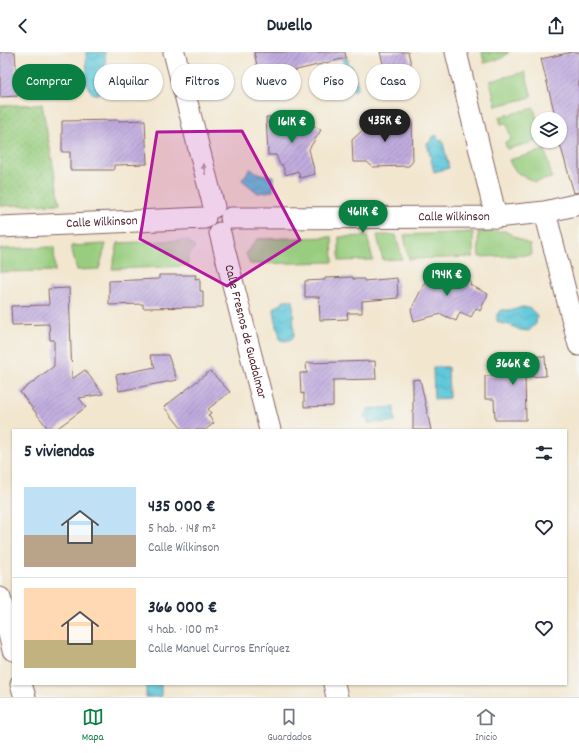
<!DOCTYPE html>
<html lang="es">
<meta charset="utf-8">
<style>
:root{--surface:#fff;--page:#f2f2f3;--text:#1f2937;--muted:#747a83;--line:#e0e1e3;--accent:#0b8043}
body{margin:0;font-family:Dekko,sans-serif;background:var(--page);color:var(--text);height:100vh;display:flex;flex-direction:column;font-size:15px;white-space:nowrap}
*{box-sizing:border-box;margin:0}
p{font-size:13px;color:var(--muted)}
.icon{flex:none;width:22px;height:22px;fill:none;stroke:currentColor;stroke-width:2;stroke-linecap:round;stroke-linejoin:round}
.map{position:relative;flex:1;overflow:hidden}
.side{position:absolute;left:12px;top:377px;width:555px;height:256px;display:flex;flex-direction:column;background:var(--surface);border-radius:0px;box-shadow:0 1px 3px #0004}
.side>*{flex:none}
.banner{position:absolute;left:12px;top:12px;width:555px;height:36px;display:flex;gap:8px}
.tools{position:absolute;left:531px;top:60px;display:grid;gap:8px}
.tools a{display:grid;place-items:center;width:36px;height:36px;border-radius:50%;background:var(--surface);box-shadow:0 1px 3px #0004;font-size:20px}
.price{position:absolute;translate:-50% -34px;padding:0 9px;border-radius:14px;background:var(--accent);color:#fff;font-size:13px;line-height:26px;filter:drop-shadow(0 1px 2px #0008)}
.price::after{content:'';position:absolute;left:50%;top:24px;width:12px;height:9px;margin-left:-6px;background:inherit;clip-path:polygon(0 0,100% 0,50% 100%)}
.price.on{background:#222;color:#fff}
ul{padding:0;list-style:none}
li{display:flex;align-items:center;gap:12px;height:100px;padding:0 12px}
li+li{border-top:1px solid var(--line)}
li span{display:grid;place-items:center;flex:none;width:112px;height:80px;border-radius:0px;color:#555}
li>.icon{margin-inline-start:auto}
span .icon{width:48px;height:48px;fill:#fffc;stroke-width:1}
li b{font-size:17px}
h2{display:flex;justify-content:space-between;align-items:center;height:48px;padding:0 12px;font-size:17px}
.tag{padding:0 14px;border-radius:18px;background:var(--surface);box-shadow:0 1px 3px #0004;font-size:14px;line-height:36px}
.tag.on{background:var(--accent);color:#fff}
header{display:flex;justify-content:space-between;align-items:center;height:52px;padding:0 12px;background:var(--surface);font-size:18px;font-weight:700}
.tabs{display:flex;justify-content:space-around;align-items:center;height:56px;border-top:1px solid var(--line);background:var(--surface);font-size:11px;color:var(--muted)}
.tabs a{display:grid;justify-items:center;gap:2px}
.tabs .on{color:var(--accent)}
.map>svg:first-child{display:block}
.green{fill:#98cd7f;stroke:#717655}
.garden{fill:url(#garden-dots);stroke:#717655}
.water{fill:url(#water-waves);stroke:#547482}
.building{fill:url(#building-hatch)}
.lines{fill:none;stroke-linecap:round;stroke-linejoin:round}
.minor-casing{stroke:#856564;stroke-width:23}
.minor{stroke:#fff;stroke-width:21}
.oneway{fill:#ae9aa0}
.marked{fill:#b5179e;fill-opacity:0.2;stroke:#b5179e;stroke-width:3;stroke-linejoin:round}
.labels{text-anchor:middle;dominant-baseline:central;stroke-width:3.5;stroke-linejoin:round;paint-order:stroke}
.street-label{font-size:13px;fill:#4a1f2b;stroke:#f6f6f2}
</style>
<header><svg class="icon" aria-label="back" viewBox="0 0 24 24"><path d="M15 5l-7 7 7 7"/></svg>Dwello<svg class="icon" aria-label="share" viewBox="0 0 24 24"><path d="M12 15V3M7 8l5-5 5 5M5 13v7h14v-7"/></svg></header>
<div class="map">
<svg width="579" height="645" viewBox="0 0 579 645">
<defs>
<pattern id="garden-dots" width="8" height="8" patternUnits="userSpaceOnUse"><rect width="8" height="8" fill="#98cd7f"/><path d="M2 2h.1M6 6h.1" fill="none" stroke="#84b06e" stroke-width="1.8" stroke-linecap="round"/></pattern>
<pattern id="water-waves" width="16" height="10" patternUnits="userSpaceOnUse"><rect width="16" height="10" fill="#5fc8da"/><path d="M0 5q4-4 8 0t8 0" fill="none" stroke="#54abbb"/></pattern>
<pattern id="building-hatch" width="6" height="6" patternUnits="userSpaceOnUse"><rect width="6" height="6" fill="#c0abde"/><path d="M-1 1l2-2M0 6l6-6M5 7l2-2" fill="none" stroke="#9e8bb4"/></pattern>
</defs>
<rect width="100%" height="100%" fill="#f6f6f2"/>
<filter id="ink" filterUnits="userSpaceOnUse"><feTurbulence type="fractalNoise" baseFrequency=".025" numOctaves="2"/><feDisplacementMap in="SourceGraphic" scale="8" xChannelSelector="R" yChannelSelector="G"/><feConvolveMatrix kernelMatrix="1 2 1 2 8 2 1 2 1" color-interpolation-filters="sRGB"/></filter>
<filter id="wash" filterUnits="userSpaceOnUse"><feTurbulence type="fractalNoise" baseFrequency=".012" numOctaves="4" result="noise"/><feDisplacementMap in="SourceGraphic" scale="16" xChannelSelector="R" yChannelSelector="G"/><feGaussianBlur stdDeviation="0.9" result="paint"/><feColorMatrix in="noise" values="0 0 0 0 0 0 0 0 0 0 0 0 0 0 0 0 0 1.4 0 .05"/><feComposite in="paint" operator="in"/></filter>
<g filter="url(#wash)">
<rect width="100%" height="100%" fill="#f2e6cf"/>
<!-- green -->
<g class="green">
<path d="M525,20l7,25 -36,9 -6,-25z"/>
<path d="M534,56l4,16v17l-31,8 -2,-7 6,-2 -4,-17 -6,1 -2,-7z"/>
<path d="M545,98l7,28 -17,4c-13,-7 -20,-7 -26,-22z"/>
<path d="M505,179l25,14 1,10 -52,2 -1,-25z"/>
<path d="M473,180v25l-64,2 -5,-24z"/>
<path d="M377,183h19l6,24 -19,1z"/>
<path d="M367,184l6,24 -34,1v-24z"/>
<path d="M332,185l1,25 -83,2 -4,-11 11,-14z"/>
<path d="M187,188l8,7 -7,10v9l-76,3 6,-26z"/>
<path d="M106,192l-7,25 -22,1 -6,-24z"/>
<path d="M54,195l1,24 -55,1v-23z"/>
</g>
<!-- garden -->
<g class="garden">
<path d="M482,0h27l-8,7 -17,4z"/>
<path d="M42,52l18,100 -60,2v-100z"/>
</g>
<!-- water -->
<g class="water">
<path d="M86,0h19l1,33h-3v4l-4,5c-6,1 -10,-2 -10,-8h-2z"/>
<path d="M343,6l5,1v5l5,3 5,19 -1,3 -3,2 -6,-2 -6,-19 3,-5 -2,-2z"/>
<path d="M436,83l3,5 3,-1 7,29 -15,4 -7,-29 4,-1v-4z"/>
<path d="M250,117l10,5 13,2v15l-15,2 -16,-13z"/>
<path d="M284,248h9l1,36c-2,4 -9,6 -14,4l-1,-8 -3,-5v-6l-2,-11 2,-4 6,-2z"/>
<path d="M522,255c7,0 11,3 15,9l-1,8 -7,7 -9,-1 -10,-5 -10,-2 -3,-2v-7l4,-4h12z"/>
<path d="M433,315h15l1,31 -15,1z"/>
<path d="M394,355l1,15 -27,1v-4l-3,-1 -1,-3 4,-4v-2z"/>
<rect x="146" y="632" width="15" height="13"/>
</g>
<g id="blocks">
<!-- building -->
<g class="building">
<path d="M0,0h15l3,44 -18,1z"/>
<path d="M254,0h91l1,6 -86,21z"/>
<path d="M380,0h28l5,20 -26,7z"/>
<path d="M572,0h7v140l-5,1 -14,-49v-25h-4l-15,-60z"/>
<path d="M378,64h29l5,4 1,41 -4,5 -36,1 -6,-5h-14l-1,-22z"/>
<path d="M266,65h32l23,13 -12,19 6,25 -15,4 -2,-7 -12,4 -4,-11 -2,1 -4,-10h-8z"/>
<path d="M119,68v1l26,-1 2,44 -33,1v5h-44v-18h-8v-31z"/>
<path d="M440,215l31,15 -1,3 18,9 -8,17 -4,-3 -5,9 -11,-5 -4,9 -15,-7 -27,7 -3,-11 17,-34 5,3z"/>
<path d="M159,223h37l-1,4 5,-1v13h3v16l-60,1v-4l-34,1v-24l50,-2z"/>
<path d="M353,225v2h11v2l33,-3 1,20 -36,3v12h-15l1,6 -28,1 -1,-23h-14v-16l20,-1v-2z"/>
<path d="M69,236l3,91 13,-9 18,24 -24,4 7,9 -31,23h-6l-29,-38 34,-26v-26h-4l-1,-16 -37,1 -1,-19 38,-1 -1,-16z"/>
<path d="M150,303h18l9,25 -58,11 -3,-16 39,-8z"/>
<path d="M545,304l1,20 -21,1 1,43h-31l-1,-21h-9v-23h19v-19z"/>
<path d="M375,309l1,18 -43,1v26l-29,1v-14l-3,1 -1,-21h7l-1,-10z"/>
<path d="M210,319l20,21 -22,17 3,4 -3,2 6,8 -9,7h-22l-19,-23z"/>
<path d="M420,327l11,51h-18v-50z"/>
</g>
</g>
</g>
<g filter="url(#ink)">
<use href="#blocks" fill-opacity="0" stroke="#856564" stroke-width="1"/>
<g class="lines">
<defs>
<g id="minor">
<path d="M174,0l40,155"/>
<path d="M456,0l40,165"/>
<path d="M545,160l34,133"/>
<path id="s1" d="M231,166l265,-1 49,-5 34,-8"/>
<path id="s2" d="M0,175l205,-9"/>
<path id="s3" d="M220,181l50,197"/>
<path d="M0,546l13,52"/>
<path d="M21,632l4,13"/>
<path d="M334,632l3,13"/>
</g>
</defs>
<!-- minor casing -->
<use href="#minor" class="minor-casing"/>
<!-- minor -->
<use href="#minor" class="minor"/>
</g>
<!-- one-way arrows -->
<defs><path id="oneway-solid" d="M-6-.8H1V-3.2L6.5 0L1 3.2V.8H-6Z"/></defs>
<use class="oneway" href="#oneway-solid" transform="translate(204 117) rotate(-104)"/>
</g>
<!-- marked area -->
<path class="marked" d="M242,79l58,109 -73,46 -87,-47 17,-107z"/>
<g class="labels">
<!-- street labels -->
<g class="street-label">
<text stroke="none"><textPath href="#s1" startOffset="223">Calle Wilkinson</textPath></text>
<text stroke="none"><textPath href="#s2" startOffset="102">Calle Wilkinson</textPath></text>
<text stroke="none"><textPath href="#s3" startOffset="102">Calle Fresnos de Guadalmar</textPath></text>
</g>
</g>
</svg>
<div class="tools">
<a><svg class="icon" aria-label="layers" viewBox="0 0 24 24"><path d="M12 4l9 5-9 5-9-5zM3 14l9 5 9-5"/></svg></a>
</div>
<b class="price on" style="left:385px;top:91px">435K €</b>
<b class="price" style="left:292px;top:92px">161K €</b>
<b class="price" style="left:363px;top:182px">461K €</b>
<b class="price" style="left:447px;top:245px">194K €</b>
<b class="price" style="left:513px;top:334px">366K €</b>
<div class="banner">
<a class="tag on">Comprar</a>
<a class="tag">Alquilar</a>
<a class="tag">Filtros</a>
<a class="tag">Nuevo</a>
<a class="tag">Piso</a>
<a class="tag">Casa</a>
</div>
<section class="side">
<h2>5 viviendas<svg class="icon" aria-label="filters" viewBox="0 0 24 24"><path d="M4 7h16M4 17h16"/><circle cx="9" cy="7" r="2"/><circle cx="15" cy="17" r="2"/></svg></h2>
<ul>
<li><span style="background:linear-gradient(#bfe0f5 60%,#b9a48a 0)"><svg class="icon" aria-label="home" viewBox="0 0 24 24"><path d="M3 11l9-7 9 7M6 9v11h12V9"/></svg></span><div><b>435 000 €</b><p>5 hab. · 148 m²</p><p>Calle Wilkinson</p></div><svg class="icon" aria-label="heart" viewBox="0 0 24 24"><path d="M12 20l-8-8c-3-5 5-10 8-4 3-6 11-1 8 4z"/></svg></li>
<li><span style="background:linear-gradient(#ffd9b3 65%,#c2b280 0)"><svg class="icon" aria-label="home" viewBox="0 0 24 24"><path d="M3 11l9-7 9 7M6 9v11h12V9"/></svg></span><div><b>366 000 €</b><p>4 hab. · 100 m²</p><p>Calle Manuel Curros Enríquez</p></div><svg class="icon" aria-label="heart" viewBox="0 0 24 24"><path d="M12 20l-8-8c-3-5 5-10 8-4 3-6 11-1 8 4z"/></svg></li>
</ul>
</section>
</div>
<nav class="tabs">
<a class="on"><svg class="icon" aria-label="map" viewBox="0 0 24 24"><path d="M3 6l6-2 6 2 6-2v14l-6 2-6-2-6 2zM9 4v14M15 6v14"/></svg>Mapa</a>
<a><svg class="icon" aria-label="saved" viewBox="0 0 24 24"><path d="M7 4h10v16l-5-4-5 4z"/></svg>Guardados</a>
<a><svg class="icon" aria-label="home" viewBox="0 0 24 24"><path d="M3 11l9-7 9 7M6 9v11h12V9"/></svg>Inicio</a>
</nav>
